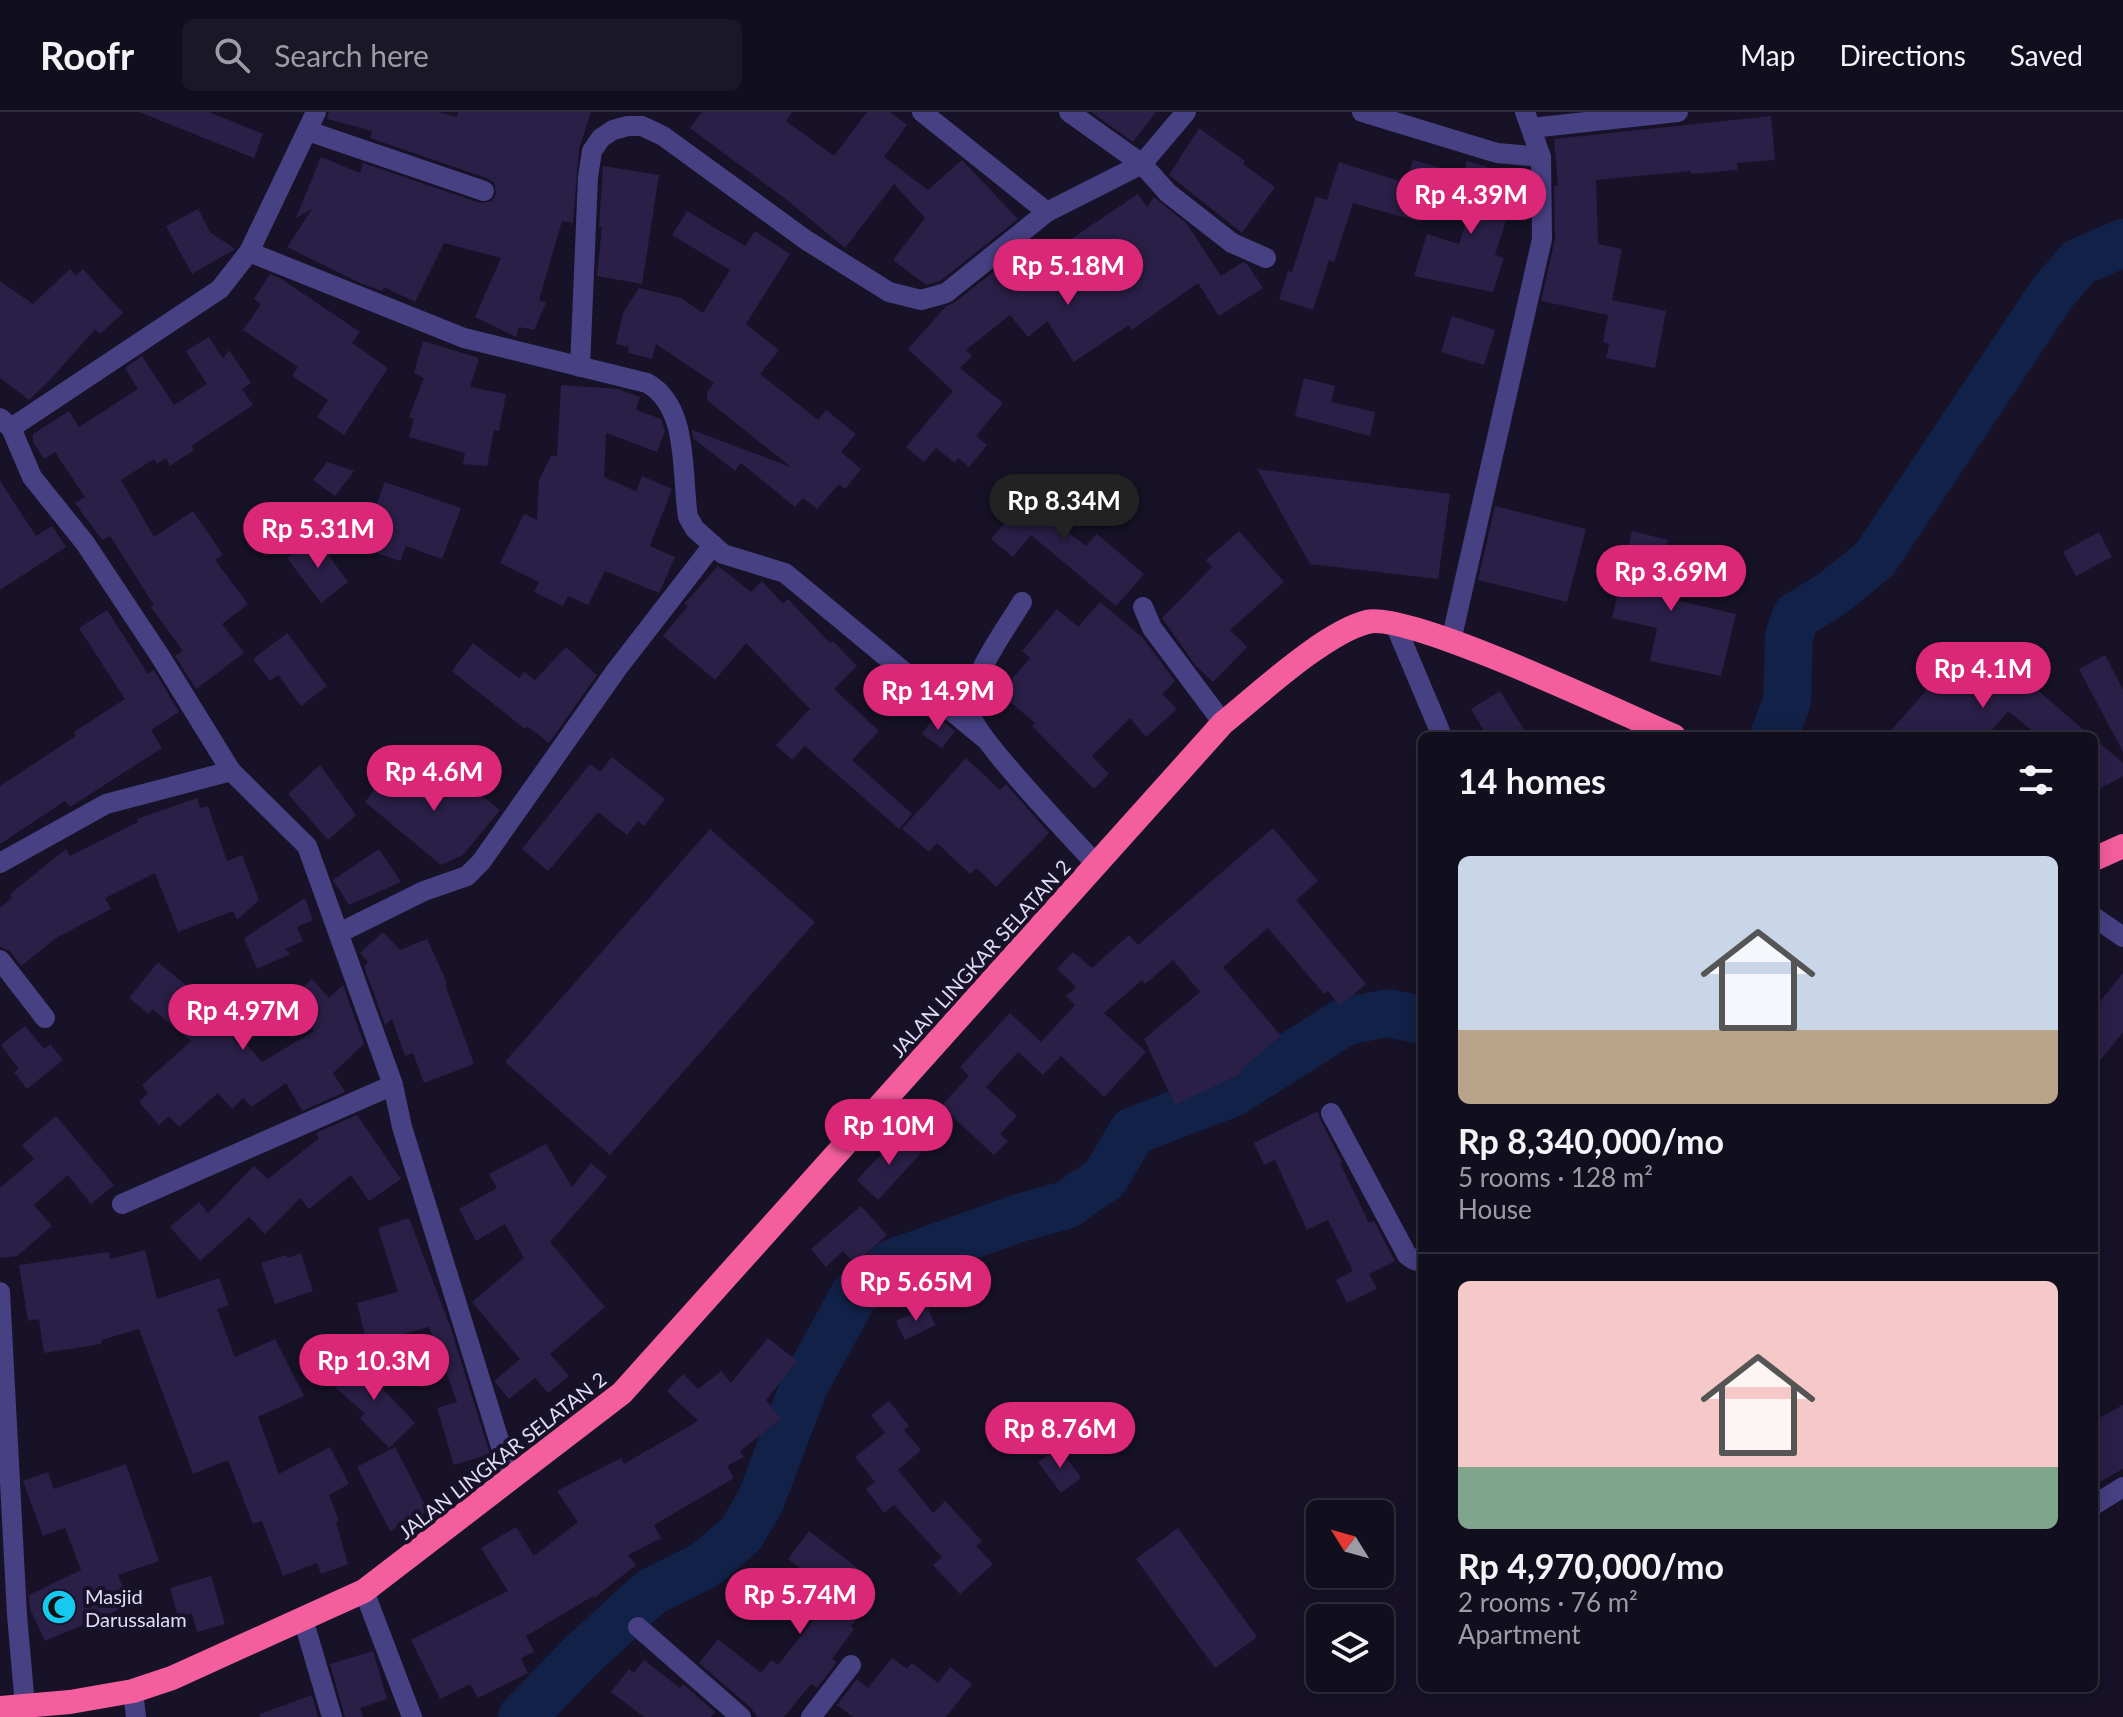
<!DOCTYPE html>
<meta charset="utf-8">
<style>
:root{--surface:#110e1d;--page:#1a1726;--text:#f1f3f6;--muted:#9c9ca4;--line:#302e3b;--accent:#db2777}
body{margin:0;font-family:Lato,sans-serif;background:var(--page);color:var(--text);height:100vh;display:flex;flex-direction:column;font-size:30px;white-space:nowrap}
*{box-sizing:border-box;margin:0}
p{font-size:26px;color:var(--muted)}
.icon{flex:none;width:44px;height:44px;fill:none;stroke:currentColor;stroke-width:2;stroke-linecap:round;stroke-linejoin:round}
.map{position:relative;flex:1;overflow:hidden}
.details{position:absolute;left:1418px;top:620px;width:680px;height:960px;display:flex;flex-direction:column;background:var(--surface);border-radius:12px;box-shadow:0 4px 20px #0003,0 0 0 2px var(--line)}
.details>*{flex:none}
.needle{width:52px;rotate:307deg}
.fabs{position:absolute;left:1306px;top:1388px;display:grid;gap:16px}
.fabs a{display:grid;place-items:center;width:88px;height:88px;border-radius:12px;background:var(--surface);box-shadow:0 4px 20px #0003,0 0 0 2px var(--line);font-size:40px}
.price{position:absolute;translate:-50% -68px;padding:0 18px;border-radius:28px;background:var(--accent);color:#fff;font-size:26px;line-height:52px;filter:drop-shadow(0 2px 4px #0008)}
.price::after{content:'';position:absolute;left:50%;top:48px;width:24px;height:18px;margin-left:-12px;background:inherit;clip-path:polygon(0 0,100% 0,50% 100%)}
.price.selected{background:#222;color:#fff}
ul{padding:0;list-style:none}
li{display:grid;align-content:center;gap:16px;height:424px;padding:0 40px}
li+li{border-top:2px solid var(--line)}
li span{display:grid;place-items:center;height:248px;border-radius:12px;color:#555}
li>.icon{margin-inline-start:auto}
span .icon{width:144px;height:144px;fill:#fffc;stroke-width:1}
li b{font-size:34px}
h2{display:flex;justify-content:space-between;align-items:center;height:96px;padding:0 40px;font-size:34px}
header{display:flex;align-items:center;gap:48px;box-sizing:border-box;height:112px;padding:0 40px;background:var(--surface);border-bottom:2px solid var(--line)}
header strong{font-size:38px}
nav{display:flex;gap:44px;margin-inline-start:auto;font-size:28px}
.search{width:560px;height:72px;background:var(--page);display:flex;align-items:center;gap:20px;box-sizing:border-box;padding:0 28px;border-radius:12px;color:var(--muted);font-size:30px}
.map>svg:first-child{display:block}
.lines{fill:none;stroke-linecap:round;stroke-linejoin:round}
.river{stroke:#112147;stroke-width:48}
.building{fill:#2a1f47}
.minor{stroke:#474083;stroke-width:20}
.highway{stroke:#f45e9c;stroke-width:24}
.labels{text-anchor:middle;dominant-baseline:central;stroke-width:8;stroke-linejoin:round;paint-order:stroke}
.street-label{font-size:20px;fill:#e1dbfc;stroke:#171227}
.poi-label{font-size:20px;fill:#e1dbfc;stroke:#171227;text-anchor:start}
</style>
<header>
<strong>Roofr</strong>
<div class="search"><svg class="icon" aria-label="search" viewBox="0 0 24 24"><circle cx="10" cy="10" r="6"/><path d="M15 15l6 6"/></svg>Search here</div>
<nav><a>Map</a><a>Directions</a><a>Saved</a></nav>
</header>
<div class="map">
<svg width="2123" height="1605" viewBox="0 0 2123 1605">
<rect width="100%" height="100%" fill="#171227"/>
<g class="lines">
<!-- river -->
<g class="river">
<path d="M1774,624l13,-35 2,-65 7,-20 36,-22 43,-35 178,-267 26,-30 44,-19"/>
<path d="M522,1605l61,-63 68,-62 54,-27 36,-31 19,-32 44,-116 50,-91 41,-33 127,-45 44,-12 39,-27 28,-47 99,-38 114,-72 43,-8 33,7"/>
</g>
</g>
<!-- building -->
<g class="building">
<path d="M139,0h70l54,22 -9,24z"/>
<path d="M329,0h110l18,5 1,-5h133l-12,37 -6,74 -11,-2 -23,79 7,3 -12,27 -15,-3 -3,10 -41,-20 26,-59 -57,-15 -29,59 -31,-15 -2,4 -22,-8 -73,-36 25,-38 -16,9 25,-61 39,16 3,-10 117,40 12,-2 4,-7 -2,-11 -5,-4 -119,-41 2,-7 -45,-12z"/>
<path d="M702,0h90l-6,9 48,35 33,-44h23l17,13 -23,32 44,33 34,-30 56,59 -78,62 -14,4 -33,-25 32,-42 -31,-34 -49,64 -58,-48 -97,-72z"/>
<path d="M1091,0h65l-23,30z"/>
<path d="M1771,4l4,44 -38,3v7l-46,4v-3l-95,9 2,64 24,5 -10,51 54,11 -11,57 -49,-10 3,-14 -6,-2 5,-27 -67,-14 14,-62 -1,-53h4l-4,-47z"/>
<path d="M1199,16l46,33 -2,3 32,23 -33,46 -73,-58z"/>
<path d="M1413,48l25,7 -18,55 -67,-19 -19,59 -5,-2 -16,50 -34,-11 9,-28 4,1 24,-75 11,3 12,-38 67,21z"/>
<path d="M1467,49l43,13 -11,34 10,3 -14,44 9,3 -11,34 -79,-16 13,-42 32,10 15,-48 -16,-6z"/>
<path d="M603,54l56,9 -17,109 -45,-8 5,-49h-3z"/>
<path d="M1138,82l9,13 7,-10 33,27 34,52 22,-14 4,2 16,24 -44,28 -21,-33 -66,47 -3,-5 -55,37 -27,-41 -19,16 -18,-22 -44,35 6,6 -12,12 43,35 -27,33 11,9 -18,22 -11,-9 -3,5 -19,-15 -12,14 -18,-15 47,-56 -45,-42 38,-43 8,-3 62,-49 10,13 27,-22 3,4z"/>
<path d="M198,97l12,23 25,17 -43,25 -26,-48z"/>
<path d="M687,99l58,35 10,-15 35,23 -44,70 33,26 -19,24 58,46 8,-10 30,24 -15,18 20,17 -16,20 -6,-5 -22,25 -14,-11 -8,9 -54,-44 -6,8 -42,-33 -1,-8 99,37 -84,-67v-8l7,-9 -58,-39 -4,15 -24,-6 1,-6 -13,-3 7,-31 16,-25 42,10 22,15 27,-43 -58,-35z"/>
<path d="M70,157l6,7 7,-7 40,44 -23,21 -5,-5 -45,51 -21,20 -29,-22v-97l33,23z"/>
<path d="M270,162l10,4 80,54 -8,11 36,25 -44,67 -27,-18 11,-17 -36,-24 6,-9 -55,-37 18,-26 -7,-5z"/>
<path d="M1452,204l43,14 -11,35 -43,-13z"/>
<path d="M209,225l14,22 6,-9 22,33 -9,6 11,16 -62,41 3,4 -24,16 -4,-8 -9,6 -3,-5 -33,21 33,57 39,-26 30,44 -8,5 33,44 -26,20 22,29 -48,36 -21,-33 8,-5 -32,-44 3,-2 -44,-69 -8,4 -27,-37 10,-6 -30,-45 -11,7 -11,-17v-8l36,-23 10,16 59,-38 -13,-21 17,-12 32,49 33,-21 -21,-33z"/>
<path d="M423,229l56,17 -9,29 36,7 -7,37 -5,-1 -7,36 -24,-2 2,-11 -56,-16 5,-18 -5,-2 15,-39 -10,-5z"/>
<path d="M1304,266l31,8 -4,16 44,10 -5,24 -75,-20z"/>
<path d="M561,273l57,4 22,8 -4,13 25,9 4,12 -8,21 -51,-19 -2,44 32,14 6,-15 30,13 -22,57 25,11 -16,36 -54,-22 -17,34 -20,-9 -5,10 -29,-14 5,-10 -39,-19 24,-49 13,6 2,-40 12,-24h6z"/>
<path d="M327,350l27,9 -19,25 -22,-16z"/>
<path d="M1257,357l193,25 -12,85 -128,-15z"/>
<path d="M1029,362l36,31 -13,15 34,26 11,-12 47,40 -28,32 -85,-71 -18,22 -22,-18 23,-27 -10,-9z"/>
<path d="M0,369l36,55 16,-10 14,21 -66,43z"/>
<path d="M385,370l76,26 -19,51 -36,-13 -6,15 -29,-10 10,-29 -10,-3z"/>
<path d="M1495,394l91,23 -19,73 -89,-22z"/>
<path d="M1239,419l45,51 -54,48 17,17 -34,35 -17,-16 -34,-48 50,-51 -6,-7z"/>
<path d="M1632,419l36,9 -13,55 81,19 -15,62 -71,-15 7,-33 -45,-10z"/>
<path d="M2099,420l13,25 -36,19 -13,-24z"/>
<path d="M315,425l33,45 -27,21 -34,-45z"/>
<path d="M718,454l33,26 11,-11 21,23 5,-5 42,44 3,-2 24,25 -23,23 45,42 -27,29 60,54 -13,15 -94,-83 -13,14 -16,-15 34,-36 -64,-66 -31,37 -52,-44 25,-30 -4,-2z"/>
<path d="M1100,490l43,36 32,43 -13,13 15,15 -31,28 -16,-19 -38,38 17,18 -15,15 -62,-63 3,-3 -35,-30 30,-35 -8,-7 35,-42 21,18z"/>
<path d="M107,498l41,64 6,-4 25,42 -28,18 11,18 -92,59 -5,-6 -65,43v-58l76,-50 -2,-4 51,-33 -46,-71z"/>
<path d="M287,521l40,53 -26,20 -23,-31 -8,6 -17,-22z"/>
<path d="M473,531l46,35 5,-6 11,8 31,-33 31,28 -48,68 -22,-17 -2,3 -73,-58z"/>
<path d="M2105,543l18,35v62l-44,-83z"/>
<path d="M2008,553l83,71h-52l-31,-25 -21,25h-101l40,-45 -2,-1 18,-22 37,32z"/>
<path d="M1500,579l28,45h-41l-16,-27z"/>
<path d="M935,604l20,15 -13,17 -20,-14z"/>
<path d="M2094,626l29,25v13l-29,16z"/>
<path d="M612,645l53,42 -21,27 -6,-5 -11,14 -29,-23 -50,59 -26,-22 68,-85 10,8z"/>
<path d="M966,646l34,32 6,-6 43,49 -53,54 -19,-19 -7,6 -33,-31 -8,9 -27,-23z"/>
<path d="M320,653l36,50 -28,25 -40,-46z"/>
<path d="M391,655l35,27 21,-27 53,43 -37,45 -22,10 -76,-63z"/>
<path d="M197,686l3,10 8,-2 19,55 15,-6 17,45 -22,20 -4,-9 -55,21 -23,-59 -50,25 6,11 -55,29 -35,28 -11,-15 -10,-4v-39l12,-10 -2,-4 56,-45 4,7 68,-34 -1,-3z"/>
<path d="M1273,716l45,53 -22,19 70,84 -26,22 -12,-15 -4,3 -56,-66 -45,39 58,69 -40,33 1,4 -67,32 -31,-66 56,-47 -27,-32 -28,24 -3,-4 -38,33 42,39 -42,45 -43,-41 -18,19 -25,-23 -32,35 31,29 -17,18 8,7 -14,14 -53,-49 28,-30 -9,-9 50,-54 31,29 34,-37 -9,-9 10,-9 -19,-18 16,-17 19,16 37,-33 9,10z"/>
<path d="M710,717l105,93 -205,233 -105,-93z"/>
<path d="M379,737l22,33 -52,23 -16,-25z"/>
<path d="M305,786l8,22 -16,7 6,14 -18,8 5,5 -33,15 -13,-31z"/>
<path d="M383,820l17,18 27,-11 20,44 -2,1 29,80 -50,19 -11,-30 -8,3 -13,-37 -7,6 -21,-59 4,-4 -8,-9z"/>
<path d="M158,850l53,44 -4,5 33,35 4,-4 18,20 52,-31 -27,-29 25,-23 17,19 14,-13 21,59 -31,29 12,19 -43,19 -16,-28 -35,24 -8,-9 -11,11 -14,-16 -39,34 -10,-11 -10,9 -20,-23 9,-9 -6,-8 49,-44 -39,-32 -3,5 -20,-16z"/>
<path d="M2123,861v59l-29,36v-59z"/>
<path d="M25,914l19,23 6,-5 13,16 -36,29 -13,-17 5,-3 -18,-24z"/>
<path d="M1318,999l2,8 22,43 -2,1 29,60 5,-2 21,40 -26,13 8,15 -30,14 -11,-23 17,-9 -25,-51 -21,10 -32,-70 -11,5 -10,-22z"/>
<path d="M357,1003l44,64 -32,22 -18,-26 -42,34 -9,-11 -35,36 -16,-17 -49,44 -30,-34 29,-25 9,11 46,-47 14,13 51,-41 -3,-5z"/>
<path d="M56,1004l58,69 -23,19 -23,-29 -34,30 18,21 -35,30 -17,2v-70l34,-29 -12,-14z"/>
<path d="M901,1021l20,20 -43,47 -21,-20z"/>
<path d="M546,1032l26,43 19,-24 16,14 -57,65 55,65 -55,47 19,22 -21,17 -13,-15 -26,21 -15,-18 26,-22 -48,-57 52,-44 -19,-34 -29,17 -17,-32 38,-21 -8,-14z"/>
<path d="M861,1094l26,29 -32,29 -12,-13 -17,16 -15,-18z"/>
<path d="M409,1106l41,108 40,128 -36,11 -17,-57 20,-6 -28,-75 -62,17 -10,-41 41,-11 -20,-64z"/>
<path d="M145,1138l12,49 62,-21 10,27 -12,4 18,48 40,-18 29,57 -46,21 21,57 51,-27 19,37 -20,11 10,26 -3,1 12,42 -27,10 -4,-11 -34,13 -21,-55 -9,3 -25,-64 -35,14 -54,-145 -38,11v4l-57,9 -5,-34 -11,2 -9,-56 90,-13 1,7z"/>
<path d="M301,1141l12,38 -38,13 -14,-41 25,-8 2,3z"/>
<path d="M947,1152l13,23 -25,15 -13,-22z"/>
<path d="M927,1194l8,19 -30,15 -9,-19z"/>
<path d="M768,1226l29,23 -31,39 15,19 -41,32 4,6 -17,9 7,12 -80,47 7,13 -33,17 8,10 -42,33 -1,-2 -67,40 8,16 -13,6 7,15 -50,25 -8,-14 -30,15 -29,-59 97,-49 -27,-43 35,-21 18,29 44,-34 -21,-31 64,-33 3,6 74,-43 -31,-30 16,-17 15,15 23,-18 10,12z"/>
<path d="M358,1244l29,25 -6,6 34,36 -26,25 -29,-30 5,-4 -33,-30z"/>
<path d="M889,1289l20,25 -5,4 17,20 -23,20 35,43 12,-12 37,40 -6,5 17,18 -33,30 -27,-29 9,-8 -48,-52 -10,8 -18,-24 9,-7 -20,-25 30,-24 -14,-18z"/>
<path d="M2123,1293v64l-29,16v-64z"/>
<path d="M395,1335l33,64 -38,20 -33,-64z"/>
<path d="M1059,1335l22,31 -20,15 -23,-31z"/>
<path d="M126,1352l33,97 -41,14 12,30 -85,36 -15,-32 -1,-14 52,-25 -16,-42 -22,8 -20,-55 25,-9 6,17z"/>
<path d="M1178,1416l79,109 -42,31 -79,-109z"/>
<path d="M809,1419l63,48 -9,12 10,8 -22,27 3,3 -22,30 5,3 -20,26 -6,-4 -27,33h-27l-7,-10 -51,-44 19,-24 43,34 10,-13 7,5 47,-59 -16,-13 9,-11 -30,-23z"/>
<path d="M211,1464l14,48 -28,8 -5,-19 -14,4 -8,-29z"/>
<path d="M373,1539l14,48 -27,9 3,9h-18l-15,-53z"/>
<path d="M892,1546l15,11 5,-6 26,20 12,-16 22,17 -26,33h-93l-16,-12 20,-26 11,9z"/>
<path d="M644,1548l36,28 3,-4 32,28 -4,5h-67l-33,-25 18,-23 5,4z"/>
<path d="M312,1583l6,22h-58v-3z"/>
</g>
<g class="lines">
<!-- minor -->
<g class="minor">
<path d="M922,0l125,100 95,-48 44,-52"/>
<path d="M1069,0l73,52 26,29 64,50 34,15"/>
<path d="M1362,0l135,41 44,4"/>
<path d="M1531,16l147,-16"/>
<path d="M308,19l176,60"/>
<path d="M249,140l215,86 183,45c43,24 34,91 41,134l7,12 28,25 62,19 199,165"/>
<path d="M580,255l8,-190 4,-26 9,-13 12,-8 15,-4h14l21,10 143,104 83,52 32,8 25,-7 101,-81"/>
<path d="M0,306l11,10 21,49 53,66 75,113 71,115 76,75 86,239 9,42 109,352"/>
<path d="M11,316l209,-139 29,-37 67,-140"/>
<path d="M1022,490c-17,29 -54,76 -51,111 2,22 104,128 125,151"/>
<path d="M1143,495l9,21 71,95"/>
<path d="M1394,510l48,114"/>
<path d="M1451,529l91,-402 -1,-82 -16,-45"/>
<path d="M0,751l106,-59 125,-33"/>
<path d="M2094,805l29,20"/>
<path d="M339,821l85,-42 43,-15 14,-14 136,-193 96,-124"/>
<path d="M0,848l45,58"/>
<path d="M1331,1001l76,142 7,5 8,2"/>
<path d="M122,1092l271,-119"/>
<path d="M0,1180l17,323 8,91"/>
<path d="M2094,1393l29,-18"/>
<path d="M364,1479l48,126"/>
<path d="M303,1507l29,98"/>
<path d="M638,1515l103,90"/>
<path d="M133,1579l3,26"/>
<path d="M811,1605l40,-52"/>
</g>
<!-- highway -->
<g class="highway">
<path d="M2094,747l29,-13"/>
<path d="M0,1596l70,-6 63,-11 39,-13 192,-87 258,-198 601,-670c36,-29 101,-90 144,-101 41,-11 256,92 307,114"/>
</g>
</g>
<!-- icons -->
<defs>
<symbol id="mosque-disc" viewBox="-11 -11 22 22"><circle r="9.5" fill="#15caee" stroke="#171227"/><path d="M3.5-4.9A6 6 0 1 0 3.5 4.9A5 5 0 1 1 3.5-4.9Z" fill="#111"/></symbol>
</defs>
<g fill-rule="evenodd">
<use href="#mosque-disc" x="39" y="1475" width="40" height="40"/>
</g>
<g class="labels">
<!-- street labels -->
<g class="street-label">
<text transform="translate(980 846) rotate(-48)">JALAN LINGKAR SELATAN 2</text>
<text transform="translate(502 1343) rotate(-38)">JALAN LINGKAR SELATAN 2</text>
</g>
<!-- poi labels -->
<g class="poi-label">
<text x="85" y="1484">Masjid<tspan x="85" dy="23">Darussalam</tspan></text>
</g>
</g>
</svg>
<div class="fabs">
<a><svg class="needle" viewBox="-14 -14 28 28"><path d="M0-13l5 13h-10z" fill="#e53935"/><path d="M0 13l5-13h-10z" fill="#9c9ca4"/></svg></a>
<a><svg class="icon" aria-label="layers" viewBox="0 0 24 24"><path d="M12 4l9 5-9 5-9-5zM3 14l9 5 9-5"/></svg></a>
</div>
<b class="price" style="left:1471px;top:124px">Rp 4.39M</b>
<b class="price" style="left:1068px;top:195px">Rp 5.18M</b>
<b class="price selected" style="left:1064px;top:430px">Rp 8.34M</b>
<b class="price" style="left:318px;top:458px">Rp 5.31M</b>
<b class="price" style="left:1671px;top:501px">Rp 3.69M</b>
<b class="price" style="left:1983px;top:598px">Rp 4.1M</b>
<b class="price" style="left:938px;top:620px">Rp 14.9M</b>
<b class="price" style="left:434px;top:701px">Rp 4.6M</b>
<b class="price" style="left:243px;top:940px">Rp 4.97M</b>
<b class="price" style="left:889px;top:1055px">Rp 10M</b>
<b class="price" style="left:916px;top:1211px">Rp 5.65M</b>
<b class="price" style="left:374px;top:1290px">Rp 10.3M</b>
<b class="price" style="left:1060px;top:1358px">Rp 8.76M</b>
<b class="price" style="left:800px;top:1524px">Rp 5.74M</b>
<section class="details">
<h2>14 homes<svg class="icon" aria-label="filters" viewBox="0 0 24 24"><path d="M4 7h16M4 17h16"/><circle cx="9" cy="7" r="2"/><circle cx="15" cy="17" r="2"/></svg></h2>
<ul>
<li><span style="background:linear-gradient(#c9d6e8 70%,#b9a48a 0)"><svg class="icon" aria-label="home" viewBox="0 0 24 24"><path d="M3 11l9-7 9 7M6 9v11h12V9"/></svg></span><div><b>Rp 8,340,000/mo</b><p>5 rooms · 128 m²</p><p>House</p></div></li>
<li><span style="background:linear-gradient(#f6c9c9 75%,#7fa58c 0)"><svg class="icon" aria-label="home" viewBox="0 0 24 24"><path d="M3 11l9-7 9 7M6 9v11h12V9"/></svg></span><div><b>Rp 4,970,000/mo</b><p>2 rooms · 76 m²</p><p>Apartment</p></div></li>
</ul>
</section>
</div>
